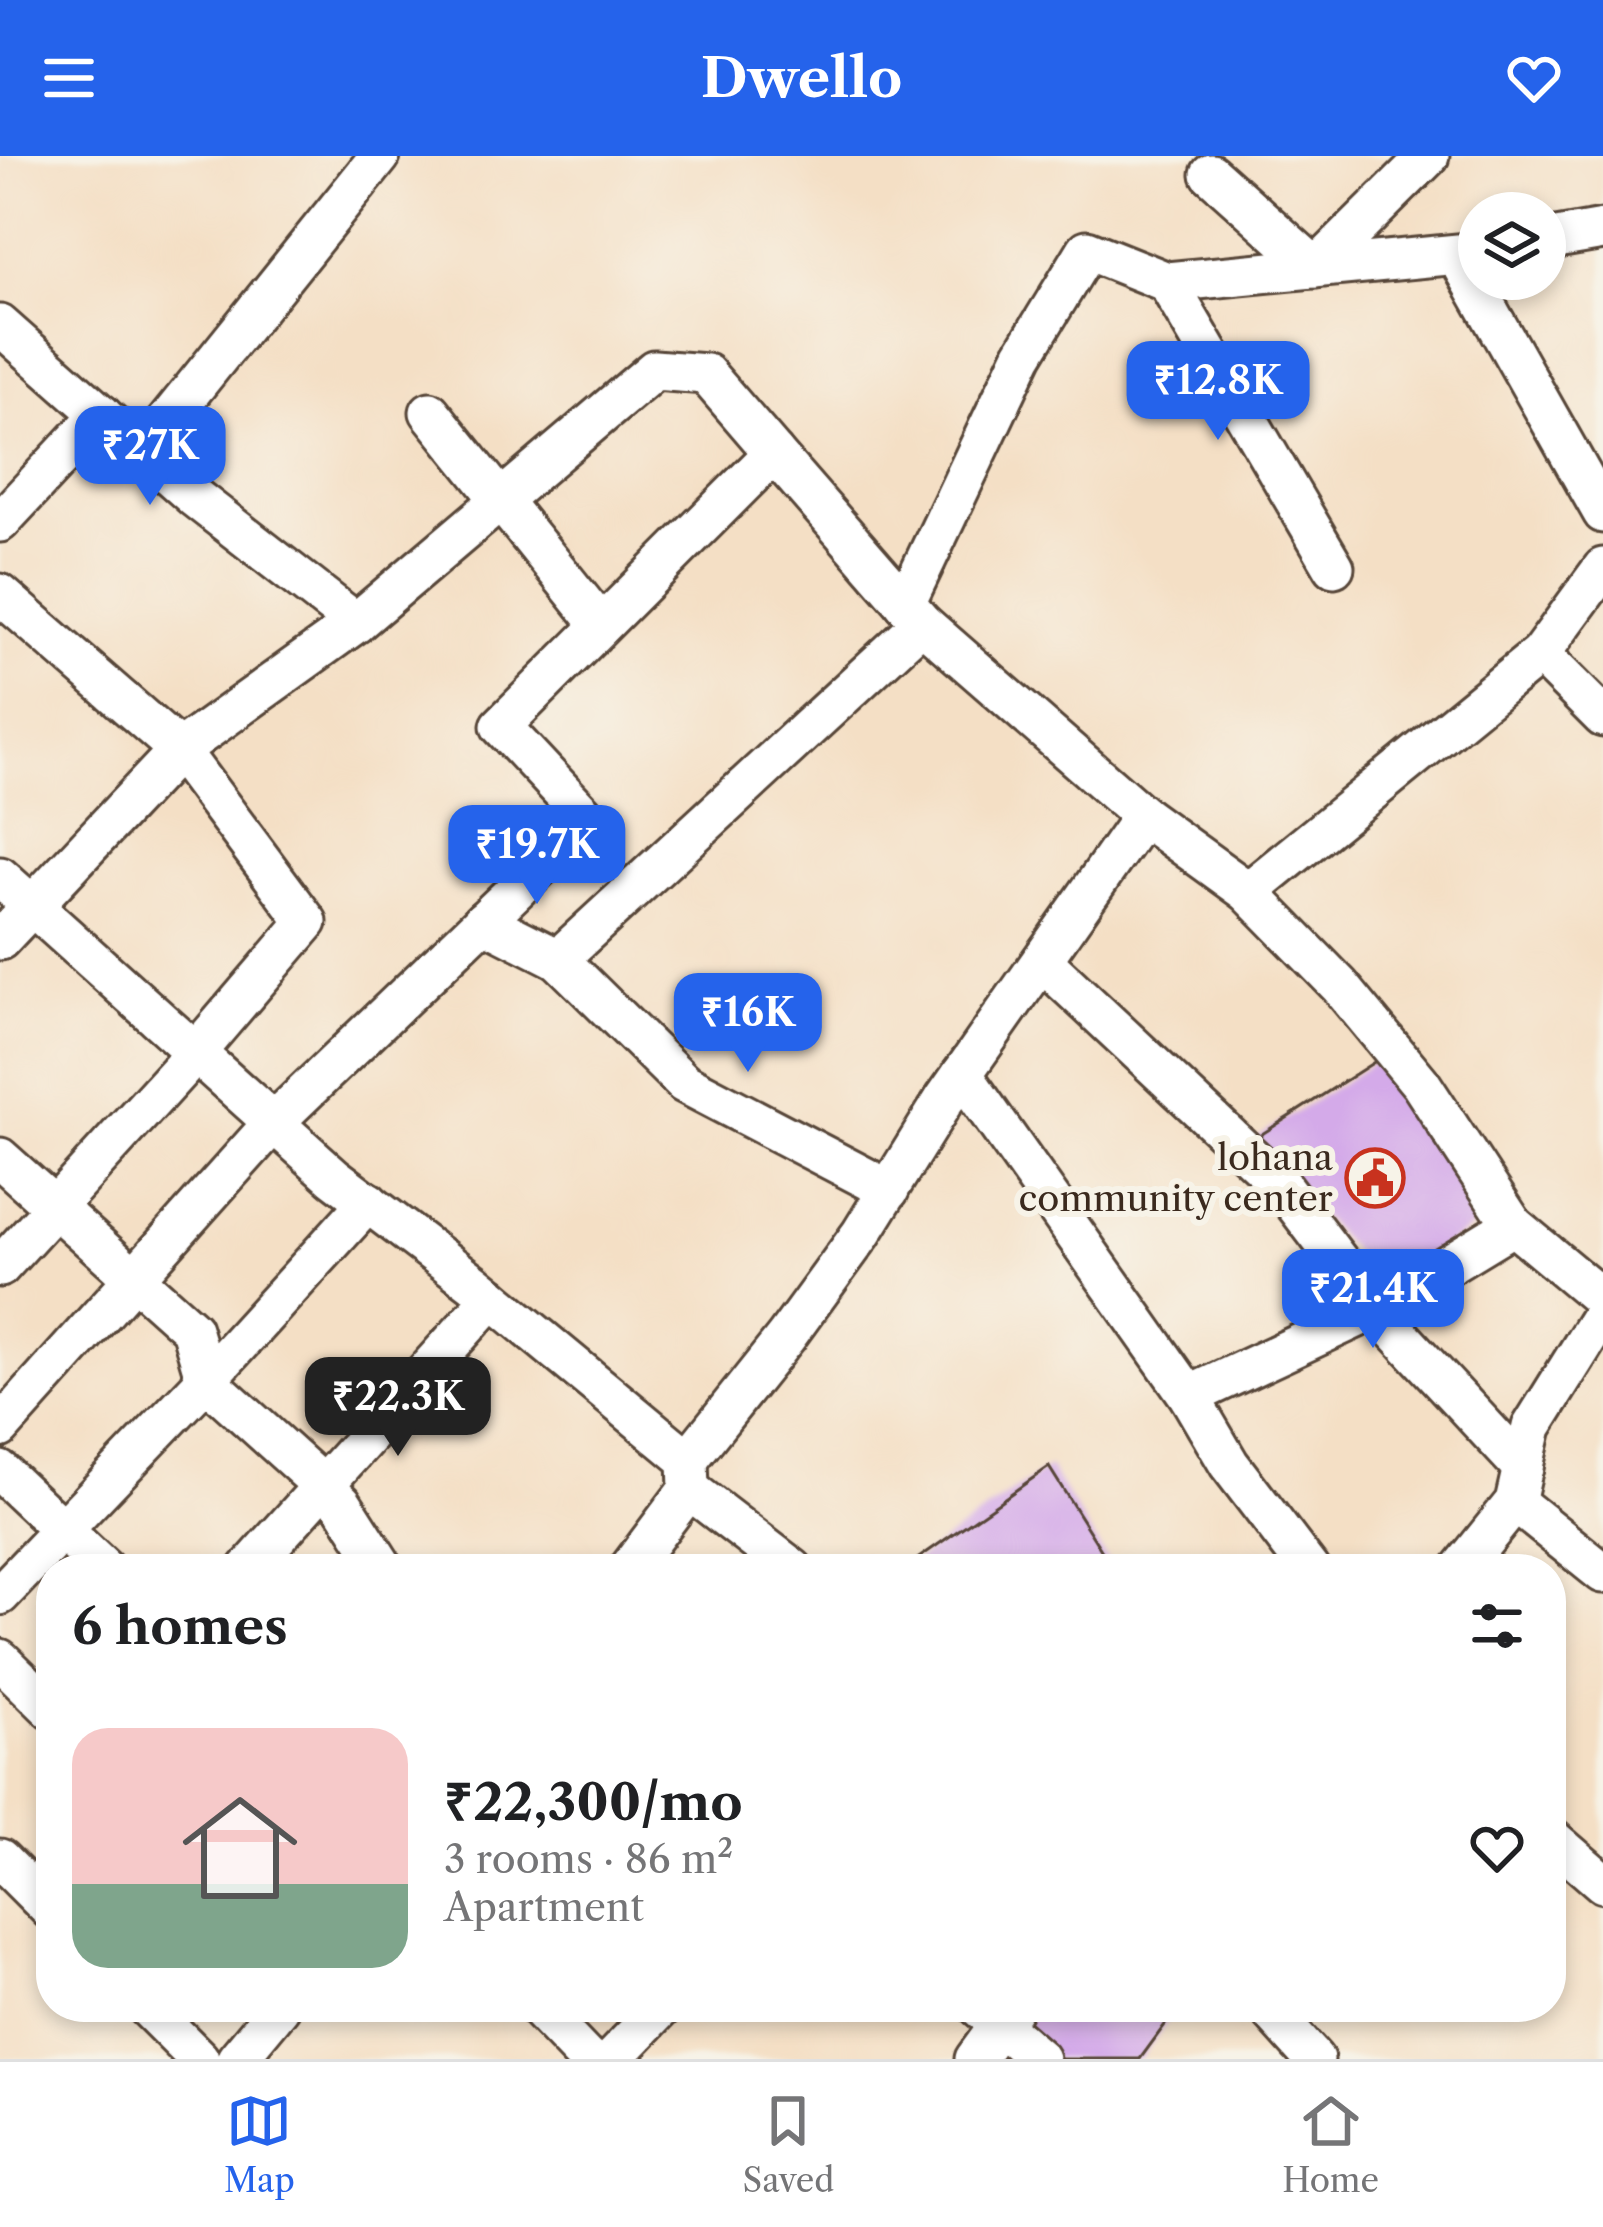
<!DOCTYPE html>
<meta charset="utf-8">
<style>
:root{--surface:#fff;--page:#f6f6f6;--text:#202124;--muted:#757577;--line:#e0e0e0;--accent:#2563eb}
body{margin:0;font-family:"Libre Caslon Text",serif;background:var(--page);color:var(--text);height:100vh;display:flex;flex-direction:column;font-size:45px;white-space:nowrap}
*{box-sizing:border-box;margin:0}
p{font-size:39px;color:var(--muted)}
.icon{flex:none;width:66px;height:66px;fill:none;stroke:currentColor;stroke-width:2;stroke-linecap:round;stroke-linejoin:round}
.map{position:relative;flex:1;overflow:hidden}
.drawer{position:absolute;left:36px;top:1398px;width:1530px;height:468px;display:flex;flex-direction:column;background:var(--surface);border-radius:48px;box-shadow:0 6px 18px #0003}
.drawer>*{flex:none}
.buttons{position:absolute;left:1458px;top:36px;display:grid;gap:24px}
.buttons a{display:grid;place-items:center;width:108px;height:108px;border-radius:50%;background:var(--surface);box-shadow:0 6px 18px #0003;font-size:60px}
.price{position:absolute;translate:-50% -102px;padding:0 27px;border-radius:24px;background:var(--accent);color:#fff;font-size:39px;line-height:78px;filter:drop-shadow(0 3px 6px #0008)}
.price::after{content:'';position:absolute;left:50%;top:72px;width:36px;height:27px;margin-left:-18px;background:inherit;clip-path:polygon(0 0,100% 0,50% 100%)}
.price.on{background:#222;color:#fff}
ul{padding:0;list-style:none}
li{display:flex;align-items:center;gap:36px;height:300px;padding:0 36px}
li+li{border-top:3px solid var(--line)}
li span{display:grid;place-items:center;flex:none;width:336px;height:240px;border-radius:36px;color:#555}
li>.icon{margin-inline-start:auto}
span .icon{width:144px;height:144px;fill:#fffc;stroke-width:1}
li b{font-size:51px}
h2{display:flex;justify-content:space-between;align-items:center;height:144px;padding:0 36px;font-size:51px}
header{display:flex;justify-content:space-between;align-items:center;height:156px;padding:0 36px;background:var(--accent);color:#fff;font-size:54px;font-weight:700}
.dock{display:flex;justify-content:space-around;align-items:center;height:168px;border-top:3px solid var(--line);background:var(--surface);font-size:33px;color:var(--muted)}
.dock a{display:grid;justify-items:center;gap:6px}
.dock .on{color:var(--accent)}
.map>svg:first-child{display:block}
.building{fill:#d4aae9}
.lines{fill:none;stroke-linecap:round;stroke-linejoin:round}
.street-casing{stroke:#574537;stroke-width:45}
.street{stroke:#fff;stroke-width:39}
.labels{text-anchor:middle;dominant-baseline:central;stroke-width:12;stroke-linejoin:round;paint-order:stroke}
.poi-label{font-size:36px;fill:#3b2a1e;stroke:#f7f3e8;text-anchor:end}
</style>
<header><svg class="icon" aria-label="menu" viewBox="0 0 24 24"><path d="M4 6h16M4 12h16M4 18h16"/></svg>Dwello<svg class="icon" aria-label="heart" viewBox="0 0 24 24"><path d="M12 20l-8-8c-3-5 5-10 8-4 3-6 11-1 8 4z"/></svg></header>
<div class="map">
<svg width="1603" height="1903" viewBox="0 0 1603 1903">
<rect width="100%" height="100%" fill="#f7f3e8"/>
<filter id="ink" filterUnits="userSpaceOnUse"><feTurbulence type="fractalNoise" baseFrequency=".00833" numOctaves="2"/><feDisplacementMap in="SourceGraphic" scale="24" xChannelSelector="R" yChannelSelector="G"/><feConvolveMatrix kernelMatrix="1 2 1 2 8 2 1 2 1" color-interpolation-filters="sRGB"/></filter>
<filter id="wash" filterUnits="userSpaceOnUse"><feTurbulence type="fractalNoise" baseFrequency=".004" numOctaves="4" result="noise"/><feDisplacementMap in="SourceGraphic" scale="48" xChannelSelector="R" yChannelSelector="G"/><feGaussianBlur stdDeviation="2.7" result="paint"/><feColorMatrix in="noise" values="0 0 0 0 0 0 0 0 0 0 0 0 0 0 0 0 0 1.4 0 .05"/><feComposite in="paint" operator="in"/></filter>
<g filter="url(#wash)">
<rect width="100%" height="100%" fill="#f4dfc5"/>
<g id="blocks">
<!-- building -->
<g class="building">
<path d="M1382,901l107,158 -101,73 -137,-147z"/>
<path d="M1049,1311l64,102h-210z"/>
<path d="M1032,1851h146l-38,52h-85l-41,-30z"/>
</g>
</g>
</g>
<g filter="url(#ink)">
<use href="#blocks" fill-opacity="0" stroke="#574537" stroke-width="3"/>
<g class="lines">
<defs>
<g id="street">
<path d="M1211,18l105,94 113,-112"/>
<path d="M1545,84l58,-10"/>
<path d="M1457,99l146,258"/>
<path d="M1167,126l167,285"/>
<path d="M0,169l194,172 162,126"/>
<path d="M430,256l171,213"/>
<path d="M143,295l237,-295"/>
<path d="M0,366l101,-108"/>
<path d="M0,438l179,156 -179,190"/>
<path d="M905,448l118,-249 64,-105 80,32 312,-30"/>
<path d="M1540,498l63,63"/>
<path d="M0,721l334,300 141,107 213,176 1,29 -60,80"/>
<path d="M1248,736l292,-238 63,-86"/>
<path d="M483,765l75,38"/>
<path d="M1042,805l237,222 96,126 148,159"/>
<path d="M962,918l227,322 40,68 80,105"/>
<path d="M0,1002l191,171 15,51 136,123 42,66"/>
<path d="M889,1034l-205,-107 -126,-124 364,-336 221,193 105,76 92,94 81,98 92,141 90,75"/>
<path d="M0,1111l196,-215 111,-130 -128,-172 177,-127 298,-253 52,4 68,79"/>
<path d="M1189,1240l186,-87 138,-84"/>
<path d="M0,1272l274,-306 315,-302 -88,-94 273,-273 148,170"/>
<path d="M688,1304l98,-123 75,-103 83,-134 199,-284"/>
<path d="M0,1315l104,98"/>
<path d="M689,1333l104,80"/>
<path d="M1515,1346l88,71"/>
<path d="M248,1413l244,-271"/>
<path d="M1461,1413l54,-67 17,-75 71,-114"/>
<path d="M0,1439l206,-215 162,-178"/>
<path d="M0,1503l51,50"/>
<path d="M1551,1682l52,45"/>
<path d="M0,1703l51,51"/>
<path d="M147,1851l52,52"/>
<path d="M537,1851l50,52"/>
<path d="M979,1851l60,52"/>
<path d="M1267,1851l47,52"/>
<path d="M237,1903l43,-52"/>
<path d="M612,1903l50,-52"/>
<path d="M975,1903l38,-52"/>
</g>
</defs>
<!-- street casing -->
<use href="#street" class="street-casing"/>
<!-- street -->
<use href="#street" class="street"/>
</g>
</g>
<!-- icons -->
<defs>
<symbol id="civic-ring" viewBox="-11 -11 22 22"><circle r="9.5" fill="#f7f3e8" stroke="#c8321e" stroke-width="1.5"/><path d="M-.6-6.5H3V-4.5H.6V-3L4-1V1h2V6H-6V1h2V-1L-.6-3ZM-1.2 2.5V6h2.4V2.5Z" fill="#c8321e"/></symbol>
</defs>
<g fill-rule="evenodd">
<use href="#civic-ring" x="1342" y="989" width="66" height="66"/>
</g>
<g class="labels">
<!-- poi labels -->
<g class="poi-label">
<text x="1333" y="1001">lohana<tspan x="1333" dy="41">community center</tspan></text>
</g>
</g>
</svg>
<div class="buttons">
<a><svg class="icon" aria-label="layers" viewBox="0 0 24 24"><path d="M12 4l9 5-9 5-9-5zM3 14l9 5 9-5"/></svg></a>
</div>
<b class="price" style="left:1218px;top:287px">₹12.8K</b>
<b class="price" style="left:150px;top:352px">₹27K</b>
<b class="price" style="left:537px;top:751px">₹19.7K</b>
<b class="price" style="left:748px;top:919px">₹16K</b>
<b class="price" style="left:1373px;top:1195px">₹21.4K</b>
<b class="price on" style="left:398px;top:1303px">₹22.3K</b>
<section class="drawer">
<h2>6 homes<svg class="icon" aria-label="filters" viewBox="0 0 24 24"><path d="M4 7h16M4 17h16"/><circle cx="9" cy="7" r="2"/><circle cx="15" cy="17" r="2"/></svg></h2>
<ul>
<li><span style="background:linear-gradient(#f6c9c9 65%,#7fa58c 0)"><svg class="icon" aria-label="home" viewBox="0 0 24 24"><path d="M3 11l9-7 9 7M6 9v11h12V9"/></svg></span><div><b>₹22,300/mo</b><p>3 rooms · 86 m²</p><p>Apartment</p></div><svg class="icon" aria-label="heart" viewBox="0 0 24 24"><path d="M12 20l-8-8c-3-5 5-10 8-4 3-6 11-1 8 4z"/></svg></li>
</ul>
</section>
</div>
<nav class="dock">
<a class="on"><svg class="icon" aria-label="map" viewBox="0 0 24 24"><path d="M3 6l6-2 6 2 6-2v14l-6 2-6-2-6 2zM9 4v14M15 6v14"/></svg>Map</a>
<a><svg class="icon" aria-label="saved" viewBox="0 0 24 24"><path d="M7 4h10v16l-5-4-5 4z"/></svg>Saved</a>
<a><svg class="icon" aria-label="home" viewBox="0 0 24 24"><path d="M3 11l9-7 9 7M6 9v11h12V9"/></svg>Home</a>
</nav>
